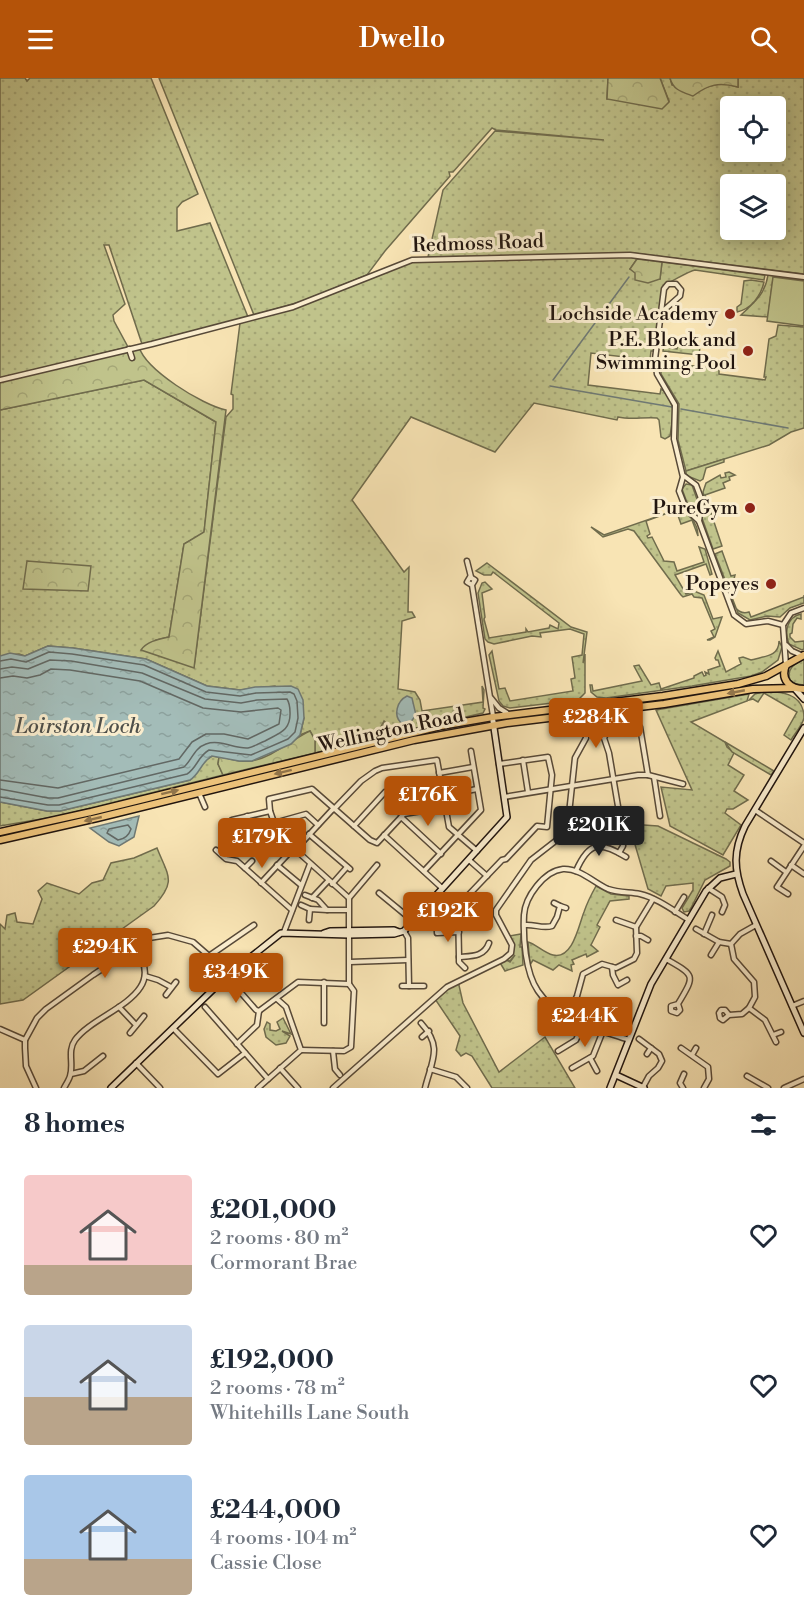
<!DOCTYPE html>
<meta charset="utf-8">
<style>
:root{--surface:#fff;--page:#f2f2f3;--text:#1f2937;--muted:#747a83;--accent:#b45309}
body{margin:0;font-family:"Libre Bodoni",serif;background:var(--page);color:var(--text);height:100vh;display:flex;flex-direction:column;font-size:22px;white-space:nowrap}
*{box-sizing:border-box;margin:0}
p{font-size:20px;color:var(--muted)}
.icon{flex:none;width:33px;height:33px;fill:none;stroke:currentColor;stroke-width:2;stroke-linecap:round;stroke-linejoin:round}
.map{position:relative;height:1010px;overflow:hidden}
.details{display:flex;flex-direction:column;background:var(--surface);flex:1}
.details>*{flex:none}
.controls{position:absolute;left:720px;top:18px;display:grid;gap:12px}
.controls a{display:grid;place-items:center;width:66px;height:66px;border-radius:6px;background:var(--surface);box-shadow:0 3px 15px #0003;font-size:30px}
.price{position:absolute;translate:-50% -51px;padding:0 14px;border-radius:6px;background:var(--accent);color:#fff;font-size:20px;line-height:39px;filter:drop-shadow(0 2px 3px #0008)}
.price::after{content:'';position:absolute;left:50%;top:36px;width:18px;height:14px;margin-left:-9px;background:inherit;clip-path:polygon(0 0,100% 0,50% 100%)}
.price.on{background:#222;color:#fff}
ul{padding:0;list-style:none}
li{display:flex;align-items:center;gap:18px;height:150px;padding:0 24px}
li span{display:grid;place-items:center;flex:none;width:168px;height:120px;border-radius:6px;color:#555}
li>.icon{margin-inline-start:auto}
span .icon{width:72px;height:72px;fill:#fffc;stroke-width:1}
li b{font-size:26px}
h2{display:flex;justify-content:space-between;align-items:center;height:72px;padding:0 24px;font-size:26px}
header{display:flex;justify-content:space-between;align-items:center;height:78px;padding:0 24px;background:var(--accent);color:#fff;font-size:27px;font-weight:600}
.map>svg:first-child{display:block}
.grass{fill:url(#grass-dots);stroke:#706c4d;stroke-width:1.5;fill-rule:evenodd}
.forest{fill:url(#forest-crowns);stroke:#706c4d;stroke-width:1.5}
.pitch{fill:#c0c38b;stroke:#706c4d;stroke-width:1.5}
.water{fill:url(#water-ripples);stroke:#6f7974;stroke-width:1.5}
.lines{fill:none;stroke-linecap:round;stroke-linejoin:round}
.shore{stroke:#626864;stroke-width:1.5}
.stream{stroke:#6f7974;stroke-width:1.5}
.street-casing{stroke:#574938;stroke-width:7}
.secondary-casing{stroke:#21150f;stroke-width:8}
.primary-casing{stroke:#21150f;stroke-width:9}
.street{stroke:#faedce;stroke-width:4}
.secondary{stroke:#faedce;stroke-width:5}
.primary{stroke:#ecc27a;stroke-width:6}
.oneway{fill:#91744a}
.poi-dot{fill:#8f2418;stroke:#faedce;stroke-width:2}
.labels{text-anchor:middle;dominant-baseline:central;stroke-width:6;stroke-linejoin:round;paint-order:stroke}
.street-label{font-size:20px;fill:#21150f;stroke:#faedce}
.poi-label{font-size:20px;fill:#21150f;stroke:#faedce;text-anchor:end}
.water-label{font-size:21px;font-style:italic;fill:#4e4f4a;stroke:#faedce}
</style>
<header><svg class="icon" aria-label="menu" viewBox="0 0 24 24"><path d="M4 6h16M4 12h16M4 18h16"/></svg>Dwello<svg class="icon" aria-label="search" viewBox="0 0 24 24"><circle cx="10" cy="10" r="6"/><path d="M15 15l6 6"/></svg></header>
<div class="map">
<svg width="804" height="1010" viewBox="0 0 804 1010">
<defs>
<pattern id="grass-dots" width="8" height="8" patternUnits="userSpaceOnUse" patternTransform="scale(1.5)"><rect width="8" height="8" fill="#c0c38b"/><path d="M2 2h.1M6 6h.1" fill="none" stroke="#a5a777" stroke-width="1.8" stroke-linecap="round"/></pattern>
<pattern id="forest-crowns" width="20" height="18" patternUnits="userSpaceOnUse" patternTransform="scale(1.5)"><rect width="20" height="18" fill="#c0c38b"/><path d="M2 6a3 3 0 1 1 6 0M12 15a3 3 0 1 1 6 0" fill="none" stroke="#a5a777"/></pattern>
<pattern id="water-ripples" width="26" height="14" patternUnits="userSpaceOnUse" patternTransform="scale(1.5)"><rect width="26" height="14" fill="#a3bcb8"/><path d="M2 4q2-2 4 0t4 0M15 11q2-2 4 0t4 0" fill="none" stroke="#8ca19d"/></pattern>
</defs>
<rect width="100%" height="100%" fill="#f8e4b4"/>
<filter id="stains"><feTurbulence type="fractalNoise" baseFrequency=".00333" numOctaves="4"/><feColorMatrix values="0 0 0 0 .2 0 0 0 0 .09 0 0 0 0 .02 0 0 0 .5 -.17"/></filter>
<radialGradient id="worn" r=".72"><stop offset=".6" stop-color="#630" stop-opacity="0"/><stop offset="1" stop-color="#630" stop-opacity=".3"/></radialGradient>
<!-- grass -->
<g class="grass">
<path d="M0,0h25l2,3 3,-3h121l47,116 -16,8 -5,6v23l33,-8 38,94 -106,27 -33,-99h-5l21,59 -12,11 1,6 14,26 -128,31z"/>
<path d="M159,0h449l-1,21 62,2 -9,-23h10l2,7 31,3 20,-5 15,4v-9h66v196l-171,-21 -205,4 15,-67 52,-59 109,9 -108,-10 -4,-2 -39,44h-4l1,4 -65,75 -18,24 -64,26 -49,14zM730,28h46v46h-46zM730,106h46v46h-46z"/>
<path d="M630,179l7,2 -7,10 27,10h3l2,-17 103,13 -1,5 -69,-10c-5,1 -30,14 -33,18l-8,63h-3l-1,9 -59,-7 -3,32 72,9 1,-5 5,3 8,18 -4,26 -5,3 -4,-2 -2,-17 -2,-2c-14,-1 -26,2 -39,-1l-1,3 -83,-17 -39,49 -84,-35 -59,83 52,72 5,-5 -1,45h4l3,5 -13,4 -4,68 17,3 5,8 2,11 61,-9 -1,-16 2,4 -1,18 2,1 -2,4 -104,24v-2l6,-13 -1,-1 -7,13 1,3 -20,5 -4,-1 -7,4 -32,8v-13l-5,-9 -10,4 4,-17 -29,-32 -35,4 -33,-4 -61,-27 -73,-11 -25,-2 -23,10 -6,-2 -19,2v-246l144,-30 72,42 -12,111 -20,11 -15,93 -13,3 4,16 34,11 32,-250 7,-8v-14l-2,-1 9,-71 60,-17 109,-44z"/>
<path d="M768,197l36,5v1l-31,-3 -5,39 -27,-2c13,-13 24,-20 27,-40z"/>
<path d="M751,202l13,2c-3,14 -13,27 -27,30v-5l4,-3 3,-23z"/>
<path d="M778,247l26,2v101l-13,4 -22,13 -83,26 -8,-31 1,-36 -18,-30v-12l58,7v5l46,6 1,-3h-2l5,-38 7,-3z"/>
<path d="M664,264l7,1 -1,5 7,1 1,-5 22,3 -1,8 -36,-4z"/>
<path d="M729,394l6,3 -6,2 1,3 -7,3 2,5 -20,7 17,51 -9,3 -11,-31 4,-13 -3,-13 3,-9 14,-8 1,3 5,-1 -1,-4z"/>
<path d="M686,406l6,1 7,20 -4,4 -6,-1 -7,-19z"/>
<path d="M676,432c13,2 22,13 22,26l-6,-16 -11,4 -5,-14 -30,11 4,13 -3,2 1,2 4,-1 12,24 10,1 3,9 27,-9 -5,-15 6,2 7,25 -2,1 -4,-11 -31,11 11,19 8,-3 10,4 9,24 9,-2 -7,20 -5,3h-3l7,-3 -3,-6 4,-2 -13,-31 -8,-1 -2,-3 -9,3 -2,-2 -47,-64 -6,-2 -25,8 -12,-10 13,8z"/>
<path d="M722,473l9,25 4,-1 -1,4 -8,5c4,10 7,33 23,28l2,5 53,-20v-2v8l-14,5 -10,9 -13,-1 -17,4 -12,-7 -23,-59z"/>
<path d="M487,485l84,64 16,5 -4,31 2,-9v39l-7,7 -68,8 -7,-2 -4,-5 -10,-46 3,-4 7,38 6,-1 5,13 63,-10 -2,-12 4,-1 -3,-21 10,-2 2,-21 -14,-5 -30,4 1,4 -9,-1 -38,8 -6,-2 -3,-3 -7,-46 4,-10 3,-1 7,7 -10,4 3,24 -1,2 5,19 37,-6v-3l2,3 21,-4 1,-3 8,4 1,-6 -66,-51 -2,3h-7l-8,-4z"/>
<path d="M801,536v5l-4,-1 -4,6 -1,9 -2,1v3l5,5 9,-1v8l-2,1 -13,-6c-5,-12 -2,-27 12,-30z"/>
<path d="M779,563l3,6 -4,13 -16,12 -11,4 -59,10 -86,12 -9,-1 -6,-5 -1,-7h2l1,6 49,-10 -8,-15 5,-1 12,20 8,-2 2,6 33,-11v-2l8,-4 2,4 2,-1 -1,-3 4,2 -1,-4 12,-4 -2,-6h-2l-1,-2 3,-7 8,21 15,-8 -2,-6 4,-1 8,3c13,-4 28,-3 28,-19z"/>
<path d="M804,581v26l-8,-1 -6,-4c-4,-12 5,-16 14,-21z"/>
<path d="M762,614c16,-1 42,0 42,26 -2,8 -9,15 -13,22l-7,-5 13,-23 -33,-19 -6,9 -5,-3 -4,1 6,-6z"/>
<path d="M749,616l-2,7 -56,21 34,20 2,5 7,6 -6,12 16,10 -10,16 14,9 -15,9h-6l-2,4 16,12 -18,30 -53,-29 -9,-39 31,3 -36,-80z"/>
<path d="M212,678l7,1 -1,7 5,11 -164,41 -59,10v-24l47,9h13l130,-31 14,-19z"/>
<path d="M629,746l29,2 68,33 4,3v4l-25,14 -14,28 -2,3 -5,1 -2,-4 11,-18v-7l-27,3 -5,10 -13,-7z"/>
<path d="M157,770c11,28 20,33 -3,58l-131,94 -23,4v-80l5,5 2,-14 8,-2 2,9 16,2 9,-25 -4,-8 9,-8 32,11 13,-11 11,-3 8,-17 23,-5z"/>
<path d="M596,808l15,8 18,2v3l-19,2 -13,24 3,2 -9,18 7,6 -11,6 -1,-3 -14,6 2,4 -3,1 1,6 -13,-6 -6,5 -20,-10 -3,5 -2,-23c8,2 16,11 25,13 20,5 26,-31 31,-43 3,-9 7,-17 12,-26z"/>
<path d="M521,856l-1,13h2l1,18 -18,6 -6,-10 5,-2 6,3 5,-7 -5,6 -4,-1 6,-7 -3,-17z"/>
<path d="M458,903l5,22 36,69 46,-35 30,51h-83l-20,-32 -6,-3 -5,3 -5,-6 4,-14 -25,-37z"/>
<path d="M283,940l8,16 -9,-3 8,5 -4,7 -10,2 -10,-8 -2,-8 3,-7 3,2v6l6,1 4,-2 -3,-7z"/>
</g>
<!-- forest -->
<g class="forest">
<path d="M608,0h52l9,24 -7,7 -55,-10z"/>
<path d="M670,0h68v9c-19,-5 -29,-3 -45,9 -11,-4 -20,-6 -23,-18z"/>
<path d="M637,181l25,3 -2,17 -12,4 -13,-3v-7l-5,-4z"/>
<path d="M139,269c7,23 63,58 87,63l-32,258 -53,-18c6,-9 19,-11 28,-13l15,-93 20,-12 12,-110 -72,-42 -144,30v-30z"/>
<path d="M724,381v3l-18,6 -3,11 -3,2 -10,-4 -4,-3v-3z"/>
<path d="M27,483l64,5 -3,25 -65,-2z"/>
<path d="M310,653l5,9v13l-92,22 -5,-11 1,-7c11,1 21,6 32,4 21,-3 41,-22 59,-30z"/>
<path d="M725,664l49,29 -3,4 -39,-23z"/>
</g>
<!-- pitch -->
<path class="pitch" d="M773,199l31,4v45l-37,-5z"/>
<!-- water -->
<g class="water">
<path d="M48,568l25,2 73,11 61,27 33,4 15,-3 36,-1 7,3 5,11 1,18 -4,17 -9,9 -39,17h-13l-27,-5c-11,6 -12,18 -22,24l-130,31h-13l-47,-9v-146l10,-3 15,3z"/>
<path d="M407,618l5,2 4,17 -6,8h-9c-8,-8 -4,-22 6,-27z"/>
<path d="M139,738l-5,21 -15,9 -10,-4 -19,-14z"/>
</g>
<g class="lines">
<!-- shore -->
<g class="shore">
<path d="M0,583l11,-2 15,3 23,-10 23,2 72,11 62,27 34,4 16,-3 34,-1 4,2 3,7 1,17 -3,14 -7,7 -37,16 -42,-5c-11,6 -12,18 -22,24l-128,31h-11l-48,-8"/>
<path d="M0,591l12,-2 16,2 22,-9 21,1 71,12 63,26 36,4 16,-3 30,-1c3,5 3,8 3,13 1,19 -11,21 -25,29 -6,2 -11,6 -17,7 -14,1 -28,-9 -42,-4 -12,4 -14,16 -22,23l-126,31h-10l-48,-9"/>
<path d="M0,600l13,-2 14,2 13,-3 11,-6 19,1 70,11 63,27 38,4 37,-4 3,2 -2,14 -31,15 -24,-5h-18l-14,8 -13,17 -121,29 -58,-8"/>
<path d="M128,747l3,4c-2,6 -6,10 -13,11l-11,-7 2,-4z"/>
</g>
<!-- stream -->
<g class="stream">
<path d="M598,241l31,-42"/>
<path d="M553,302l42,-57"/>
<path d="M550,308l122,21"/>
<path d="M681,331l107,19"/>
</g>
<defs>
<g id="street">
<path d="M660,238l3,-5 17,-15 1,-6 -5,-6h-8l-4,5 -9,70 2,15 18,31 -1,34 9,38 -4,14 7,18 13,12"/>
<path d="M129,271l3,9"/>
<path d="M0,302l152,-36 141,-37 119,-47 218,-5 174,22"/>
<path d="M684,398l12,9 6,16 -3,20 35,94 12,9 22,-3 15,4"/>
<path d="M467,483l4,16"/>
<path d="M472,507l-5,-3 3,-5 5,3 -3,5 21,131"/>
<path d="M786,567l6,6 9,4"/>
<path d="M786,587l-3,-40 8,-12 13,-5"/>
<path d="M491,620l8,10 8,5"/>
<path d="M523,682l5,32"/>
<path d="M439,695l34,-6"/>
<path d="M654,699l6,39"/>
<path d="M467,713l10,-2"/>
<path d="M199,715l6,14"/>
<path d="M504,719l134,-22h10l35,9"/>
<path d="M755,732l49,33"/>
<path d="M247,738l5,15"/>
<path d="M401,739l40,37"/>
<path d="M620,740l-11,-65 -5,-15 2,-4 11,-6 20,-3 3,2 8,48"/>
<path d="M232,742l38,-9"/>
<path d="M274,745l32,-9 12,11"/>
<path d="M354,748l31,-34 36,-5 4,24"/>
<path d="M309,756l41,35"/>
<path d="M384,757l58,53"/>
<path d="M216,772l10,9 11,2 55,49"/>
<path d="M295,772l37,-40 3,-2 26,-27 14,-10 7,-3 55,-8 12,67 28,24"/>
<path d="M619,775l4,-7"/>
<path d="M469,782l18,16"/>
<path d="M771,783l15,11"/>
<path d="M277,787l24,20"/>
<path d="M791,787l13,9"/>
<path d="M245,790l7,-7"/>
<path d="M424,793l57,-61 -10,-59"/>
<path d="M576,793c13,-30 24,-30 50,-14"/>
<path d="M261,805l28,-30"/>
<path d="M332,806l15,-17"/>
<path d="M708,810l14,9 3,8 -3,7"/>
<path d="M379,815l34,28"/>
<path d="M788,816l-11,-7 27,-41"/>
<path d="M305,817l13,5 9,10h21"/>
<path d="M312,820l16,-17"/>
<path d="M349,820l-71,-64 -8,-23 -1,-12 43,-10 58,51 7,3 27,-29 41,-7"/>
<path d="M466,820l16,14 6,10"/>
<path d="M431,824l5,6 1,25 22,-1"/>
<path d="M301,827l9,4"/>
<path d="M560,828l6,2"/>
<path d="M675,834l9,-15"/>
<path d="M309,842l1,-11 17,1"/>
<path d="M616,842l20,7"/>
<path d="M525,847c9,-1 18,4 27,1l5,-9 3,-11 -6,-3"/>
<path d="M696,851l23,13 12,2"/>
<path d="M404,853l4,7 1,48"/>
<path d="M284,854l26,-68"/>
<path d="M704,856l8,-19"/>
<path d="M636,858h5l7,4"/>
<path d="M711,877l8,-13"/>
<path d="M209,878l45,-31"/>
<path d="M459,879c13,-1 25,0 30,-14"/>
<path d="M666,881c30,17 29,16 12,45l-7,2v5l6,2 3,-3 -2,-6"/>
<path d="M350,884l58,-2"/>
<path d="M612,889l1,8 5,10 9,-5"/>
<path d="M465,890l-6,-6v-5l-1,-51 44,-46 4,-1 31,-33 10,1 5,-52 -4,-18 -49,7"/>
<path d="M145,898l13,4 13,7"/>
<path d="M402,908h22"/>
<path d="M166,917l10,-13"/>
<path d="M792,928l12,-5"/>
<path d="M119,929l17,18"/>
<path d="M205,929l63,72"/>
<path d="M749,930l16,12 11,22"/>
<path d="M259,933l39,-29 51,2"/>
<path d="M729,937l-4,-5h-4l-2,3 1,5 3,2 6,-5 13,-1 7,-6 6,-11 -1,-15 -20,-23 -3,-15 9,-10 16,-9"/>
<path d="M567,939l10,-21 6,-22 19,-10 14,4 18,-9 3,-6 -1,-26 17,-28"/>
<path d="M324,945v-41"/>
<path d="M421,945c22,24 11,37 4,65"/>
<path d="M173,950l45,46 27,-21"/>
<path d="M0,951l25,11"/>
<path d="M130,955l14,-17"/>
<path d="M773,957l8,-3"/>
<path d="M422,959l7,-6"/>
<path d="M639,961l20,15 3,7 -4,7 -9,8 -6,11"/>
<path d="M629,962c-32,-11 -71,-19 -91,-49 -13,-19 -15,-54 -14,-76 1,-18 20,-44 39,-46 17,-1 31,14 45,20 11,4 22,3 32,5 17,4 34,17 49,26"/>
<path d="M237,966l20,-19 2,-14"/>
<path d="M681,970l27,19 1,12 -5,9"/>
<path d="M301,972l43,1 7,-4 3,-56 -5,-7v-86l28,-33"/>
<path d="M333,973l2,18 5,6"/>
<path d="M558,973l18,-11 7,-16"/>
<path d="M647,976l4,-6"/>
<path d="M692,977l4,-7"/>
<path d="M590,980l7,13"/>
<path d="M136,985l24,25"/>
<path d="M280,990l18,20"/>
<path d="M572,990l21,-12 10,-25"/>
<path d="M430,991l26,8 11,11"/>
<path d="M71,996l13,-3 19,-15"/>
<path d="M747,998l21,12"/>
<path d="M36,1010l-10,-22 -1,-18v-8l12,-22 9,-9 47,-34 56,-37 19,-3 25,7 16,14 47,54 3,1"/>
<path d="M64,1010c2,-4 5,-8 6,-12 4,-12 -3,-25 5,-36 22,-30 98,-43 59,-94"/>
<path d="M258,1010l43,-38 -15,-43 -9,-8"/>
<path d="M333,1010l114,-101 57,-28 7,-6 1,-8 -16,-30v-5l35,-50 36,-28 8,-74 11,-20v-14"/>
<path d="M683,1010l-3,-5 4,-9"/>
<path d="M784,1010l20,-9"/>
</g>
<g id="secondary">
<path d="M795,611l9,10"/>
<path d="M804,650l-59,98c-12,25 -11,43 -2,68l61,139"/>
<path d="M324,855l6,-2 64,-1 5,2"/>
<path d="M616,997l28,13"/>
<path d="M111,1010l116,-112 54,-43 68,2 45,-1 10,-3 103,-114 -14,-96"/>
<path d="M610,1010l41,-104 55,-93 14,-13 16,-4"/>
</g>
<g id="primary">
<path d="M786,587c-6,15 4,24 18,24"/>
<path d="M0,754l91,-20 350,-86 52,-9 170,-21 75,-12 28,-8 38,-21"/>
<path d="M0,762l97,-22 317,-78 93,-17 157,-19 89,-15 41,-1"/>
</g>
</defs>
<!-- street casing -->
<use href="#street" class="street-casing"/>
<!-- secondary casing -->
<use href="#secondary" class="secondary-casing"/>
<!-- primary casing -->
<use href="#primary" class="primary-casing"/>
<!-- street -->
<use href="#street" class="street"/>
<!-- secondary -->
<use href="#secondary" class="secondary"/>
<!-- primary -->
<use href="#primary" class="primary"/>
</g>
<!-- one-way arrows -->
<defs><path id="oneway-solid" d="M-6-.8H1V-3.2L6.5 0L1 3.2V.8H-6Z" transform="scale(1.5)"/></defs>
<g class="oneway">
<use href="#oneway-solid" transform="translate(736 614) rotate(169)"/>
<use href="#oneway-solid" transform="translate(283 694) rotate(166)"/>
<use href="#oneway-solid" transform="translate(170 714) rotate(-14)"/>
<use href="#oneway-solid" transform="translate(93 741) rotate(167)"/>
</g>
<!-- markers -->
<g class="poi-dot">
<circle cx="730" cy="236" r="6"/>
<circle cx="748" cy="273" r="6"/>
<circle cx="750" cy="430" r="6"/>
<circle cx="771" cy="506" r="6"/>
</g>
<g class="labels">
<!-- street labels -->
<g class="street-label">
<text transform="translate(478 166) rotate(-2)">Redmoss Road</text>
<text transform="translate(391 653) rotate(-12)">Wellington Road</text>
</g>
<!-- poi labels -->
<g class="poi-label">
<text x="718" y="236">Lochside Academy</text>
<text x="736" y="262">P.E. Block and<tspan x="736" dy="23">Swimming Pool</tspan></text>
<text x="738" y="430">PureGym</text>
<text x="759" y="506">Popeyes</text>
</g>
<!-- water labels -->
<g class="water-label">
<text x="78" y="649">Loirston Loch</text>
</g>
</g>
<rect width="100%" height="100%" filter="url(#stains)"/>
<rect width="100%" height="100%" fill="url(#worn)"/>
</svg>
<div class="controls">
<a><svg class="icon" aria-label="locate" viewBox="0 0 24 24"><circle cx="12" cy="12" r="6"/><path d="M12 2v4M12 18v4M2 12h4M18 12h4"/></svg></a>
<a><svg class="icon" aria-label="layers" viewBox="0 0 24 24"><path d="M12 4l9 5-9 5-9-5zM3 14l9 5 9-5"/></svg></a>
</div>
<b class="price" style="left:596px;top:671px">£284K</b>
<b class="price" style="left:428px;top:749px">£176K</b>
<b class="price on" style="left:599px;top:779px">£201K</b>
<b class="price" style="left:262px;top:791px">£179K</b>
<b class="price" style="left:448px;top:865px">£192K</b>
<b class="price" style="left:105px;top:901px">£294K</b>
<b class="price" style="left:236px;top:926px">£349K</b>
<b class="price" style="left:585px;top:970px">£244K</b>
</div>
<section class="details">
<h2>8 homes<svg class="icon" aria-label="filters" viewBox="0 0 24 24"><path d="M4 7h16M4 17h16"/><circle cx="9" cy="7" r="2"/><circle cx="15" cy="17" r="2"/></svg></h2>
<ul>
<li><span style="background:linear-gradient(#f6c9c9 75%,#b9a48a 0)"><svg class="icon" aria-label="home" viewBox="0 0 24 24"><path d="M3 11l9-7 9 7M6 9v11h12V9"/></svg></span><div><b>£201,000</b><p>2 rooms · 80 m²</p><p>Cormorant Brae</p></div><svg class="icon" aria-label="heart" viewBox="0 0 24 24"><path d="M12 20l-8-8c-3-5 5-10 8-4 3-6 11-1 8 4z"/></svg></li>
<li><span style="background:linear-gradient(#c9d6e8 60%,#b9a48a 0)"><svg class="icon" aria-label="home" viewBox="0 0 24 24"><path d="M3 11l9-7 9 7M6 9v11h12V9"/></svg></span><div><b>£192,000</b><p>2 rooms · 78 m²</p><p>Whitehills Lane South</p></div><svg class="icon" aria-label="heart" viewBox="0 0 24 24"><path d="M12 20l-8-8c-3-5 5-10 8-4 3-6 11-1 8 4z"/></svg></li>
<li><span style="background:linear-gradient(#a9c7e8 70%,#b9a48a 0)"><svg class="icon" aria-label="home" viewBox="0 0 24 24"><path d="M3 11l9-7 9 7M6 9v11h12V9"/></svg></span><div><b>£244,000</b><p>4 rooms · 104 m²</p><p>Cassie Close</p></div><svg class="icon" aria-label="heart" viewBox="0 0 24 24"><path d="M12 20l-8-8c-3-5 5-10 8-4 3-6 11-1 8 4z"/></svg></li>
</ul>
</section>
